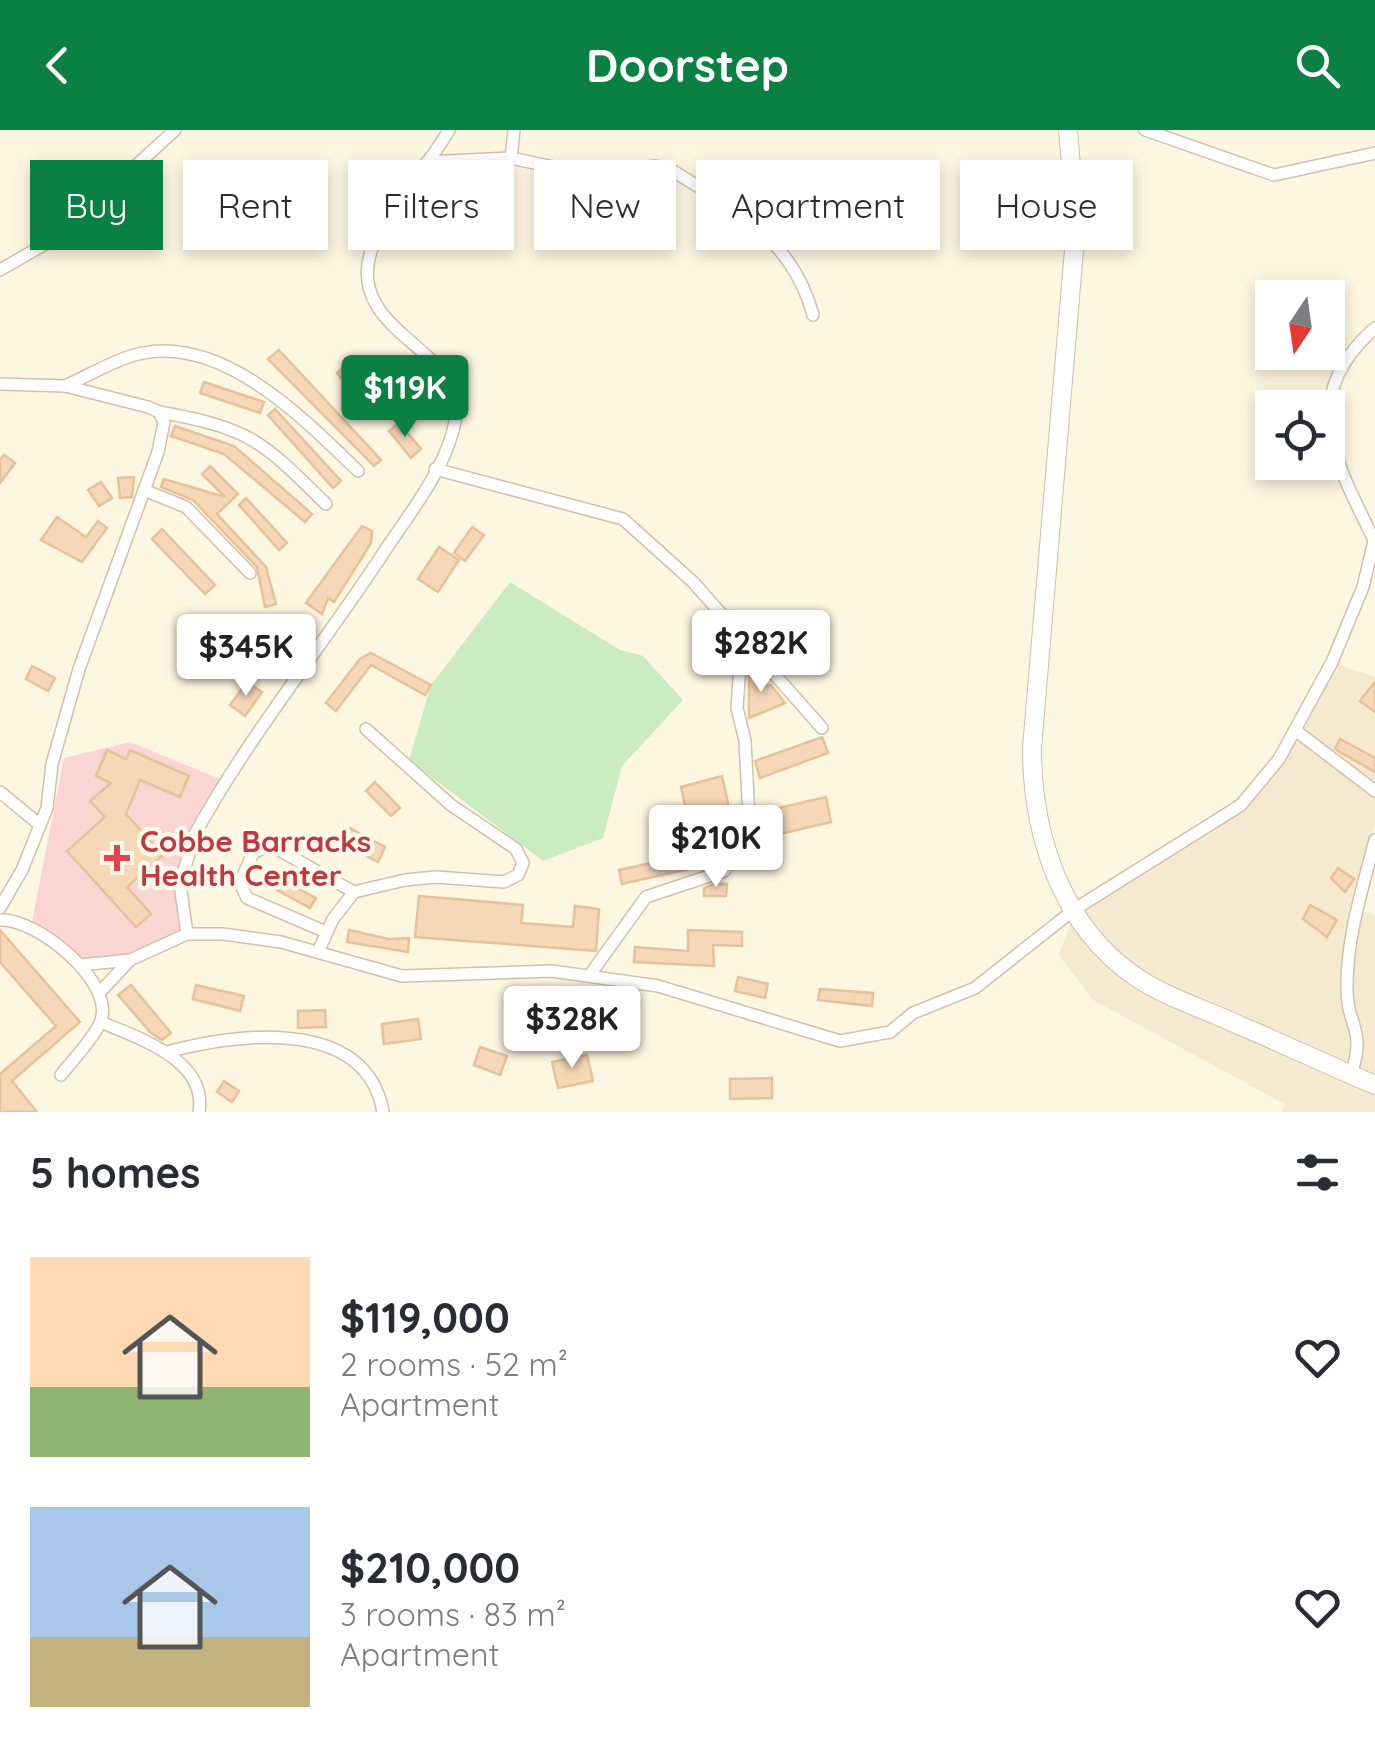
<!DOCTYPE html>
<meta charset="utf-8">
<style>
:root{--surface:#fff;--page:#f2f2f3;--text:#2b2b33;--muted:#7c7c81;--accent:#0b8043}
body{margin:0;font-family:Quicksand,sans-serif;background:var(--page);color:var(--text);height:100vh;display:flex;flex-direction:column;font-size:38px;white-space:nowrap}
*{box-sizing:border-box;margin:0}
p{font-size:32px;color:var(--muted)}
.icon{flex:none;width:55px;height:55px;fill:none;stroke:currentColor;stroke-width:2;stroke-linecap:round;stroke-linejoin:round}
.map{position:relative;height:982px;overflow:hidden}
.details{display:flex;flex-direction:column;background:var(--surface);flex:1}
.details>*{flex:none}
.hud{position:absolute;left:30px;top:30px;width:1315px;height:90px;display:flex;gap:20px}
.needle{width:65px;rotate:193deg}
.buttons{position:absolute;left:1255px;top:150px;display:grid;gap:20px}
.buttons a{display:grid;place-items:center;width:90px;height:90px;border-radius:0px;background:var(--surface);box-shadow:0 5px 15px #0003;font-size:50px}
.price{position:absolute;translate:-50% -85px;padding:0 22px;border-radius:10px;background:#fff;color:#222;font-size:32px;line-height:65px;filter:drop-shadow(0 2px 5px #0008)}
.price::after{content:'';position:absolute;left:50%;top:60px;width:30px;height:22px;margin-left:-15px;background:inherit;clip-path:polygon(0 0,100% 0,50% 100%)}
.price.on{background:var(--accent);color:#fff}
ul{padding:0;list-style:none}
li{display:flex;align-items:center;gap:30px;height:250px;padding:0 30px}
li span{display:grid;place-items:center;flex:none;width:280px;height:200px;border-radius:0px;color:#555}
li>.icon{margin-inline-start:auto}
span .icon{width:120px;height:120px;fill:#fffc;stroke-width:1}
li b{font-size:42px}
h2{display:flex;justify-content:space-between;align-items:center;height:120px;padding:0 30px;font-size:42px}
.chip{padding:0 35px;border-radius:0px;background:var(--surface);box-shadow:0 5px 15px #0003;font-size:35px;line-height:90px}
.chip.on{background:var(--accent);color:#fff}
header{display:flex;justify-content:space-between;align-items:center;height:130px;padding:0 30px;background:var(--accent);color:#fff;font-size:45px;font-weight:800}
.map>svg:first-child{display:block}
.residential{fill:#f5e9d0}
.medical{fill:#fbd5d4}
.pitch{fill:#cbebc0}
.building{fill:#f4d8b8;stroke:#e7c198;stroke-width:2.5}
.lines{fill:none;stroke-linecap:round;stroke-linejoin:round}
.minor-casing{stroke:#d1c1ab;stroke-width:14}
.secondary-casing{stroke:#d2bfa5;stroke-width:20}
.minor{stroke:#fff;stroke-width:11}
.secondary{stroke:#fff;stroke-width:18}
.health-dot{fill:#e0444e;stroke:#fff9e9;stroke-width:4}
.labels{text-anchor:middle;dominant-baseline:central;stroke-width:9;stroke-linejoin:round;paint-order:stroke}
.health-label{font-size:30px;font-weight:bold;fill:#be3a42;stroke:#fff9e9;text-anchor:start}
</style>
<header><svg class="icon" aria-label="back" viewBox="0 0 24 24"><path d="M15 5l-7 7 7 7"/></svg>Doorstep<svg class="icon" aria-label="search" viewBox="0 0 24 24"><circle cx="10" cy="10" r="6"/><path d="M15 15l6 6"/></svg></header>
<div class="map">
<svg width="1375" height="982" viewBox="0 0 1375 982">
<rect width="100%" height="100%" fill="#fdf6e1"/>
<!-- residential -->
<path class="residential" d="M1329,531l46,16v144l-24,87 24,7v197h-93l3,-8 -192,-104 -34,-45 16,-44 134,-86 56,-54z"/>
<!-- medical -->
<path class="medical" d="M130,612l90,37 1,11 -37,73 3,71 -57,26 -50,5 -49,-38 33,-169z"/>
<!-- pitch -->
<path class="pitch" d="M510,452l110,68 23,6 40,44 -61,66 -19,72 -60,23 -134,-101 22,-75z"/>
<!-- building -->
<g class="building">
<path d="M279,220l102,110 -7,6 -106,-107z"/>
<path d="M347,234l27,30 -10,9 -27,-30z"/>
<path d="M204,252l60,20 -4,11 -60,-20z"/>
<path d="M275,279l66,72 -8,7 -65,-73z"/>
<path d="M399,293l22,26 -10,9 -22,-27z"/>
<path d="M175,296l59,20 78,68 -7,8 -81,-68 -53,-18z"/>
<path d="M4,325l11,8 -15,20v-23z"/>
<path d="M210,336l28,28 -21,20 49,53 10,37 -11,3 -8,-40 -64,-67 -32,-13 3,-8 61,18 -23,-23z"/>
<path d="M134,347l-2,20 -12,1 -2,-20z"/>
<path d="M101,352l11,16 -13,8 -11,-16z"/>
<path d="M246,368l41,45 -8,7 -40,-45z"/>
<path d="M57,387l29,20 12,-16 9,7 -25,34 -41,-22z"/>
<path d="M362,396l10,5 -1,12 -37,59 -6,-4 -6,16 -16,-11z"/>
<path d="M472,397l12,8 -19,26 -11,-8z"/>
<path d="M162,399l53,56 -10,9 -53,-55z"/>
<path d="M439,417l20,13 -21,32 -20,-13z"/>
<path d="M280,499l13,26 -17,8 -13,-25z"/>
<path d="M371,523l60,32 -6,10 -54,-30 -35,46 -10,-8 34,-44z"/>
<path d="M32,536l23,12 -7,13 -22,-12z"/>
<path d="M755,536l10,20 6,-1 14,18 -36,15v-51z"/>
<path d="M247,552l15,10 -17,24 -15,-11z"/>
<path d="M1375,552v30l-15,-11z"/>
<path d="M822,607l6,16 -68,25 -5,-17z"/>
<path d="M1340,609l35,19v14l-40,-23z"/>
<path d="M107,620l19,9 4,-9 59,26 -9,21 -40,-17 -14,34 37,41 -36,32 24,27 -15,13 -69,-76 38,-34 -15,-16 21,-18 -15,-7z"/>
<path d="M722,646l11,50 7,-1v10l-4,6 -41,9 -14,-63z"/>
<path d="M375,652l25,26 -9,8 -25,-25z"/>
<path d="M826,667l5,25 -72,17 -1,-26z"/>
<path d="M350,698l35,19 -7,15 -36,-19z"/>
<path d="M684,726l9,12 -71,16 -3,-14z"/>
<path d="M222,738l12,6 -6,13 -12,-6z"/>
<path d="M1338,738l16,11 -9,13 -14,-14z"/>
<path d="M282,750l34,18 -6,10 -33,-18z"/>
<path d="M714,754h13l-1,12h-22v-8z"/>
<path d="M419,766l104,9 -2,18 52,4 2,-21 24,3 -3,42 -181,-14z"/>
<path d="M1310,775l27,15 -10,17 -24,-18z"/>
<path d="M0,800l80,92 -68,59 25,31h-37v-38l56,-48 -56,-64z"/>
<path d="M349,800l40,9 20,-1 -1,14 -61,-10z"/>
<path d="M688,800l54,2v14l-29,-1 1,21 -80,-4 1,-15 53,4z"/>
<path d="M738,847l30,7 -3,14 -30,-7z"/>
<path d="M131,855l40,48 -9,7 -11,-7 -33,-38z"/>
<path d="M196,855l48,11 -4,15 -47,-12z"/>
<path d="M820,859l53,4 -1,13 -54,-6z"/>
<path d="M325,880l1,17 -28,1v-17z"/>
<path d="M418,889l3,20 -37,5 -2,-20z"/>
<path d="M480,917l27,9 -7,19 -26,-10z"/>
<path d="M587,925l6,26 -35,7 -6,-26z"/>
<path d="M772,948v20l-42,1v-20z"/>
<path d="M224,951l15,10 -7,11 -15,-10z"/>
</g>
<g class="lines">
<defs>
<g id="minor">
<path d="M1145,0l129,45 101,-22"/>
<path d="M511,28l3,-28"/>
<path d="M427,32l84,-4 89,19 54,-11 16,3c63,40 122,68 143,146"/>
<path d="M0,140l59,-34 116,-106"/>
<path d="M0,254l65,2 83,21 11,5 5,10 -6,30 -79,217 -27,95 -5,44 -25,62 -22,38"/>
<path d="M65,256c25,-11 52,-28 78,-33 82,-16 162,67 215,118"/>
<path d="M159,282c91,16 102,28 167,92"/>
<path d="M435,339l188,50 70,63 129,146"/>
<path d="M144,360l42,17 64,66"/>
<path d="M1374,410c-38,-78 -78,-143 1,-212"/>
<path d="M1295,600l80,61"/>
<path d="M0,662l40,33"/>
<path d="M0,790c35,-3 118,63 100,103 -8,18 -27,36 -39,52"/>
<path d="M326,802l-79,-34 -7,-15 13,-30 15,-7 11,4 75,42"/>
<path d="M187,804l-7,-50 15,-50c55,-100 129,-190 191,-285 26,-39 64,-86 70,-134 9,-67 -111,-82 -85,-164 15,-45 55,-80 78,-121"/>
<path d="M318,822l15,-33 21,-27 51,-12 31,-3 68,5 14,-7 5,-12 -7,-14 -65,-44 -85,-76"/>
<path d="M80,835l50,-5 57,-26h36l58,8 121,34 150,-5 106,15 182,55 50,-9 23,-19 62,-25 100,-79 166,-104 38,-46 53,-97 31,-75 12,-50"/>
<path d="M589,846l57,-79 78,-26 26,-33 -5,-97 -8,-33 5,-72"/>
<path d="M100,862l30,-32"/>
<path d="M101,892c37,16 107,38 98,90"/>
<path d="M167,922c67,-18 199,-37 216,60"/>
<path d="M1351,945c16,-49 -5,-47 -4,-90 0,-49 16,-98 28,-145"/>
</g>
<path id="secondary" d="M1068,0l8,96 -44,522c0,86 29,178 104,229 31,21 71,33 105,49 45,19 89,40 134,59"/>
</defs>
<!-- minor casing -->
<use href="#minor" class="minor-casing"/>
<!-- secondary casing -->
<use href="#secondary" class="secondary-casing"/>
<!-- minor -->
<use href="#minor" class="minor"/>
<!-- secondary -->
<use href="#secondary" class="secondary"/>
</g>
<!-- markers -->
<path class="health-dot" d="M112 713h10v10h10v10h-10v10h-10v-10h-10v-10h10z"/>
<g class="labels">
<!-- health labels -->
<g class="health-label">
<text x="140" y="711">Cobbe Barracks<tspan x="140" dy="34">Health Center</tspan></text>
</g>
</g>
</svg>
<div class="buttons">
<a><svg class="needle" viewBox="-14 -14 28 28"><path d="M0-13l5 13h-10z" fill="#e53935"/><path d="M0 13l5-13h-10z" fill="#7c7c81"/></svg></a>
<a><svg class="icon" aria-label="locate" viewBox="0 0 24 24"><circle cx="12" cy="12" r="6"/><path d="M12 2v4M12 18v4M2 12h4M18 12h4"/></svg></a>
</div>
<b class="price on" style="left:405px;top:310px">$119K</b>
<b class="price" style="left:761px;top:565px">$282K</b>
<b class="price" style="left:246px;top:569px">$345K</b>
<b class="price" style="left:716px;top:760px">$210K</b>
<b class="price" style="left:572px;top:941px">$328K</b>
<div class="hud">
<a class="chip on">Buy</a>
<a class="chip">Rent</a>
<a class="chip">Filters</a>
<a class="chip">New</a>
<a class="chip">Apartment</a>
<a class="chip">House</a>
</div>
</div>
<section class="details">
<h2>5 homes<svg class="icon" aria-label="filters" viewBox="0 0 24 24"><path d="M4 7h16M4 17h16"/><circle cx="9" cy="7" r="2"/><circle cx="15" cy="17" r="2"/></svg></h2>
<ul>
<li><span style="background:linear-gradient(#ffd9b3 65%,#8fb573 0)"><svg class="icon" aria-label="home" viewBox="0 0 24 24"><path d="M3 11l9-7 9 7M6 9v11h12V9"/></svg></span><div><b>$119,000</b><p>2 rooms · 52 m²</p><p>Apartment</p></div><svg class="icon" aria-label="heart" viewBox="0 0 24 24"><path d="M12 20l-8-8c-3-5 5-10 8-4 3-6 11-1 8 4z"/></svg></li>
<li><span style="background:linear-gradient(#a9c7e8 65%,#c2b280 0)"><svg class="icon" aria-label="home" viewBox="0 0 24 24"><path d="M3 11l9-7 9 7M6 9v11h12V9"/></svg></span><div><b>$210,000</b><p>3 rooms · 83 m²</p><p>Apartment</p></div><svg class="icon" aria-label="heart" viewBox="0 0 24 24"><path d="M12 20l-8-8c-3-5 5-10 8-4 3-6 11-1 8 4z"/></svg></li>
</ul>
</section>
